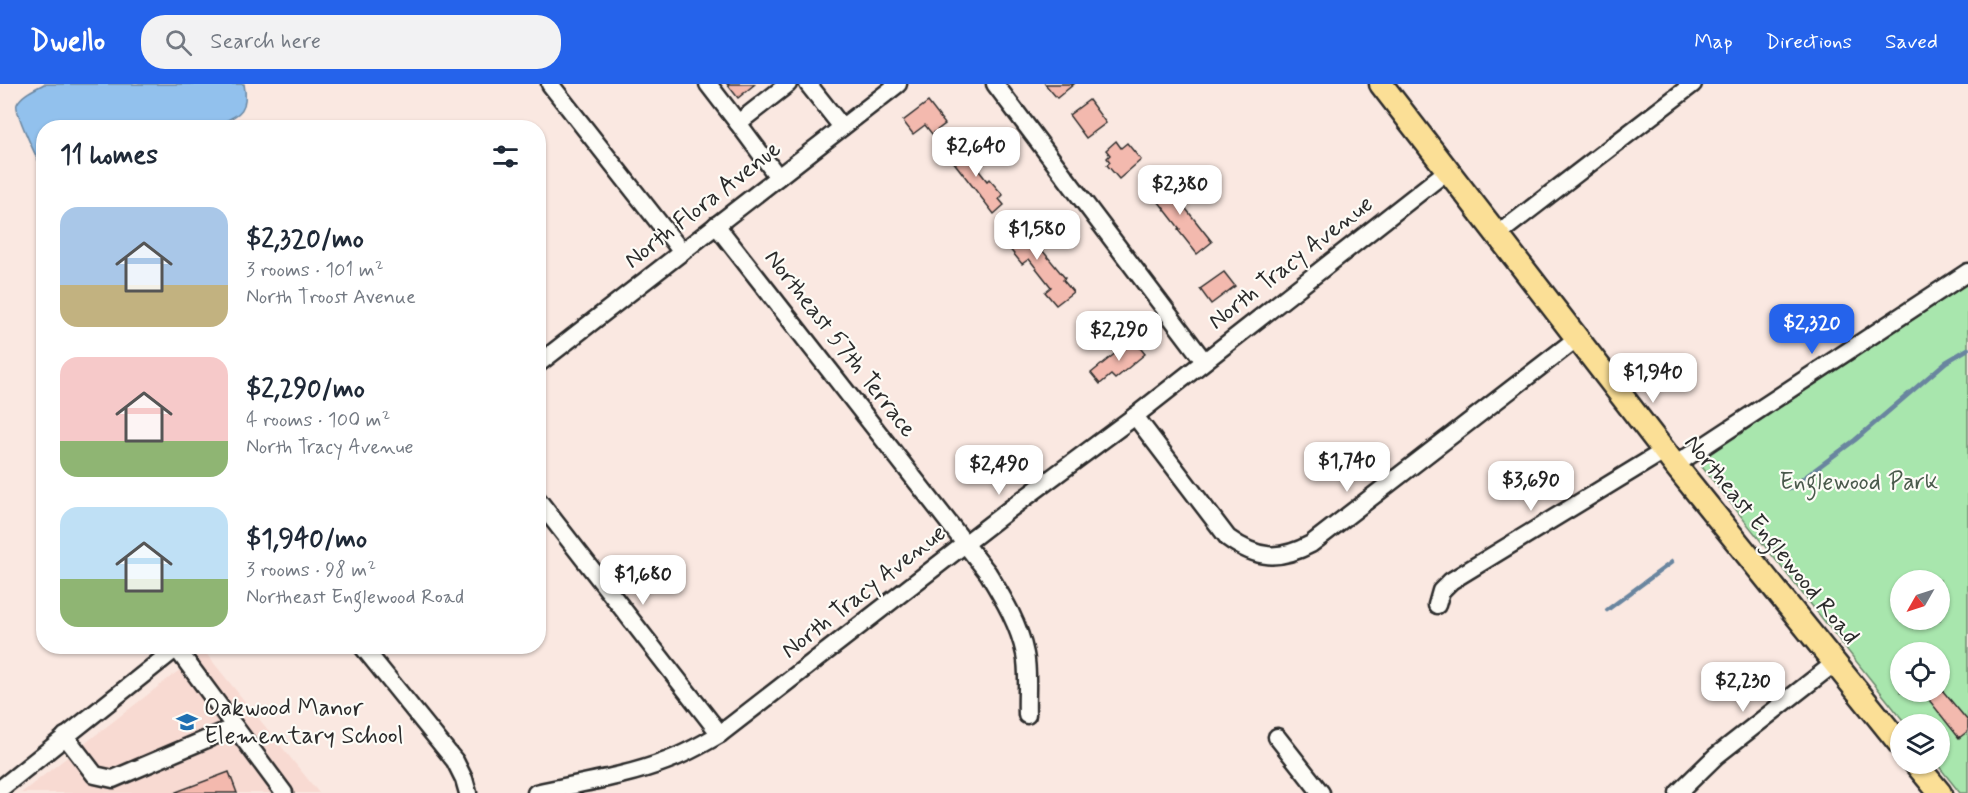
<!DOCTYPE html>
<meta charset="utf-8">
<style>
:root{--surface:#fff;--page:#f2f2f3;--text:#1f2937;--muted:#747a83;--accent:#2563eb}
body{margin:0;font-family:Mynerve,sans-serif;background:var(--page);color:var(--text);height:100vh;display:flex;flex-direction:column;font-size:22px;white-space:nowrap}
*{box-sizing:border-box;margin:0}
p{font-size:20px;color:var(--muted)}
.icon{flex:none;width:33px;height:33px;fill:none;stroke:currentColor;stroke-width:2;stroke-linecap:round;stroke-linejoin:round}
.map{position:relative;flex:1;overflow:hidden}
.sheet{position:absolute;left:36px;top:36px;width:510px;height:534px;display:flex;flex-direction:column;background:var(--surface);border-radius:24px;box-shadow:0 2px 4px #0004}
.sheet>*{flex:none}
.needle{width:39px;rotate:231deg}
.fabs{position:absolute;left:1890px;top:486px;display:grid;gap:12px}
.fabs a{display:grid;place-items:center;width:60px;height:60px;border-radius:50%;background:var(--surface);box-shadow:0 2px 4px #0004;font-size:30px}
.price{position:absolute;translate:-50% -51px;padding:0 14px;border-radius:12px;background:#fff;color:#222;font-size:20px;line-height:39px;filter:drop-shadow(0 2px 3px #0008)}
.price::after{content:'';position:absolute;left:50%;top:36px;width:18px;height:14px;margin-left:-9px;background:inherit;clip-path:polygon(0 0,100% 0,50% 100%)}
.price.on{background:var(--accent);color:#fff}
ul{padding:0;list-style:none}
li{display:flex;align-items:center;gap:18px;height:150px;padding:0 24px}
li span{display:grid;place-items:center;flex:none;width:168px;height:120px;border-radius:18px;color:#555}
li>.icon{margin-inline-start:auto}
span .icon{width:72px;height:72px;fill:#fffc;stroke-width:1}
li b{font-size:26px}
h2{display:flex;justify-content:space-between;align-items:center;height:72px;padding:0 24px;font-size:26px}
header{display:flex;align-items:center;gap:36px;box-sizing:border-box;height:84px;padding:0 30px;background:var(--accent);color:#fff}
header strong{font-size:28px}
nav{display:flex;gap:33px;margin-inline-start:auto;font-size:21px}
.search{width:420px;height:54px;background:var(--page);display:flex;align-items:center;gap:15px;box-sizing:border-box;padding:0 21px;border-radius:24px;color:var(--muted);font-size:22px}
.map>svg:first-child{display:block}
.built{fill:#f8dad2}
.green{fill:#a8e6ad;stroke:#6a886c;stroke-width:1.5;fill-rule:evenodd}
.water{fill:#92c1ed;stroke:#69859f;stroke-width:1.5}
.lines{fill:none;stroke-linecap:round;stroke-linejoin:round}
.stream{stroke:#69859f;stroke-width:4.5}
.building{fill:#f3b9ae;stroke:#2b2b2b;stroke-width:1.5}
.minor-casing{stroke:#2b2b2b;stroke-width:21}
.major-casing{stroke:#2b2b2b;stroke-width:27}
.minor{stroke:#fdfcf7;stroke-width:16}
.major{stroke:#fbdf96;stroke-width:22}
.labels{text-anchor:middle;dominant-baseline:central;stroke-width:4.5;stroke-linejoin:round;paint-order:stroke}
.street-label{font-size:24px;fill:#2b2b2b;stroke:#fdfcf7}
.park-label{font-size:24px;fill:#4a5a4c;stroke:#fdfcf7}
.poi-label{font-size:24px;fill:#2b2b2b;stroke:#fdfcf7;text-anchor:start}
</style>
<header>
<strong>Dwello</strong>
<div class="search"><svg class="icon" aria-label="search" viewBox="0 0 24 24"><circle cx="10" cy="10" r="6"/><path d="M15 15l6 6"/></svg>Search here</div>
<nav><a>Map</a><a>Directions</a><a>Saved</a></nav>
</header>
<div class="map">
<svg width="1968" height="709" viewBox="0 0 1968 709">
<rect width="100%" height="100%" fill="#fae8e1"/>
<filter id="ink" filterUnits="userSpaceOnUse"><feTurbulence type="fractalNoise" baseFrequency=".0167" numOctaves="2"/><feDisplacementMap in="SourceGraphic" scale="12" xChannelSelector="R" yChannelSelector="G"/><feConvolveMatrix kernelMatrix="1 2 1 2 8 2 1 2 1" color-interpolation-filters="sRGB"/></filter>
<g filter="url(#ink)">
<!-- built -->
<path class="built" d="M204,567l115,142h-298z"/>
<!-- green -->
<path class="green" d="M1968,199v510h-8l-23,-29h3v-40h-34l-204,-257 9,-14zM1900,496h40v40h-40zM1900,568h40v40h-40z"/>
<!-- water -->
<path class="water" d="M44,0h200c6,30 -7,31 -31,43l-169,1 -1,41c-5,-8 -29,-58 -26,-65 5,-10 18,-15 27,-20z"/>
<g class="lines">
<!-- stream -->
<g class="stream">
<path d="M1789,405l66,-49 91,-78 22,-13"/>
<path d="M1607,526l65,-48"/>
</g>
</g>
<!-- building -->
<g class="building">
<path d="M727,0h28l-17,14z"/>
<path d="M1045,0h29l-17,14z"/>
<path d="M1089,16l17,23 -20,15 -17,-23z"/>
<path d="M928,18l17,22 -13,10 -7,-9 -12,9 -10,-13z"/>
<path d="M1116,57l5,7 6,-5 14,17 -22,19 -12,-14 3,-3 -3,-4 3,-3 -4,-5z"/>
<path d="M957,59l4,5 2,-2 8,10 -2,2 18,23 2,-2 14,16 -4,4 5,6 -10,9 -48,-62z"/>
<path d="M1161,93l51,65 -15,12 -19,-24 2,-1 -32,-41z"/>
<path d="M1019,138l46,56 -2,2 10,12 -17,13 -11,-13 6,-5 -22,-28 -7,5 -22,-27z"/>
<path d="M1224,188l11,14 -24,18 -11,-15z"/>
<path d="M1133,255l12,15 -30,25 -4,-4 -11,9 -9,-11z"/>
<path d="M1942,606l26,31v10l-9,7 -30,-38z"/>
<path d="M229,688l8,21h-60l-1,-1z"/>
</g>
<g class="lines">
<defs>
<g id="minor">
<path d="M550,0l132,168"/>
<path d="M708,0l30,39"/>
<path d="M808,0l34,43"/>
<path d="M995,0l209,277"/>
<path d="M778,93l-40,-54 50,-39"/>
<path d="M716,141l272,348c15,25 31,51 37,81 4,18 1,41 2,61"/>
<path d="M1497,151l196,-151"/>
<path d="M538,280l360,-280"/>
<path d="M1135,332l93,122c29,21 51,23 83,6l265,-205"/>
<path d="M1675,381l293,-193"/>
<path d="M538,416l182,234"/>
<path d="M1437,521l4,-14 10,-10 213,-130"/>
<path d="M362,562l93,115 9,18 4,14"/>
<path d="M177,565l107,144"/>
<path d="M65,652l30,39 18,4 122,-52"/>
<path d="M1277,653l44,56"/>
<path d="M0,705l179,-143"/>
<path d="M536,709c43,-10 89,-16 130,-32 19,-7 37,-17 54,-27l290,-225 125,-93 312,-245"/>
<path d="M1678,709l38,-37 120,-94"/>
</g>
<g id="major">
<path d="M1381,0l294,381 225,279"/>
<path d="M1916,680l24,29"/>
</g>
</defs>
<!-- minor casing -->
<use href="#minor" class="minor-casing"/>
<!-- major casing -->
<use href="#major" class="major-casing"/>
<!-- minor -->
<use href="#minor" class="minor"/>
<!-- major -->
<use href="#major" class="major"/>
</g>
</g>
<!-- icons -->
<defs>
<symbol id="school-bare" viewBox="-9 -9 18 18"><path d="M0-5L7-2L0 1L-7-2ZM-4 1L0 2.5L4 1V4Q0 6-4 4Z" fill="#1f6fb2" stroke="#fdfcf7" stroke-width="2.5" paint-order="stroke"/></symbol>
</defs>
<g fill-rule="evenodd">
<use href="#school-bare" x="172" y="623" width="30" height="30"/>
</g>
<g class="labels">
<!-- street labels -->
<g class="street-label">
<text transform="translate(703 121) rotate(-38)">North Flora Avenue</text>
<text transform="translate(1291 179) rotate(-38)">North Tracy Avenue</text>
<text transform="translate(840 260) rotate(52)">Northeast 57th Terrace</text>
<text transform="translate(1771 456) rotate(51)">Northeast Englewood Road</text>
<text transform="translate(864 508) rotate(-38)">North Tracy Avenue</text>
</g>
<!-- park labels -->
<g class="park-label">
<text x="1859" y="398">Englewood Park</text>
</g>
<!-- poi labels -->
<g class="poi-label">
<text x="204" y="624">Oakwood Manor<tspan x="204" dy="28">Elementary School</tspan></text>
</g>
</g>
</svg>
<div class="fabs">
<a><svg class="needle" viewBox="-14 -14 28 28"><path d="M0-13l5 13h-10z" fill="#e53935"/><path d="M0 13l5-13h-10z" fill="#747a83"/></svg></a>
<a><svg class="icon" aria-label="locate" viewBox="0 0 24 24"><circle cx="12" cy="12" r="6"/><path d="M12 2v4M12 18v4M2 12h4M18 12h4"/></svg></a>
<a><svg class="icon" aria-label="layers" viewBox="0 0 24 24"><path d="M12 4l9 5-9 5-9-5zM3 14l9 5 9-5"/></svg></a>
</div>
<b class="price" style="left:976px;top:94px">$2,640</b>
<b class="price" style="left:1180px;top:132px">$2,380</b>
<b class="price" style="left:1037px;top:177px">$1,580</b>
<b class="price on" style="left:1812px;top:271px">$2,320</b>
<b class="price" style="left:1119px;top:278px">$2,290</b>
<b class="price" style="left:1653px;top:320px">$1,940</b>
<b class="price" style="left:1347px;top:409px">$1,740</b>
<b class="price" style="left:999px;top:412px">$2,490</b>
<b class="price" style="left:1531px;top:428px">$3,690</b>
<b class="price" style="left:643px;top:522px">$1,680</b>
<b class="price" style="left:1743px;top:629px">$2,230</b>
<section class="sheet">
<h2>11 homes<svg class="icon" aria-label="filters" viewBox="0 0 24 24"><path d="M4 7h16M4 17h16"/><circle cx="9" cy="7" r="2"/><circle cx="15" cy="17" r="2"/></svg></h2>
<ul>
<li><span style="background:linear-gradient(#a9c7e8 65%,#c2b280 0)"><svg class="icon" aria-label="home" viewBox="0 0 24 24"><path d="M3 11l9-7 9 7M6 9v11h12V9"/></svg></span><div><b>$2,320/mo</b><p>3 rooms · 101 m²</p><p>North Troost Avenue</p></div></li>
<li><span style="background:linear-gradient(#f6c9c9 70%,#8fb573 0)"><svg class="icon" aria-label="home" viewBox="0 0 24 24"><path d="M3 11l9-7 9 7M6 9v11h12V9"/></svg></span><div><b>$2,290/mo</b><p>4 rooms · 100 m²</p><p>North Tracy Avenue</p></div></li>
<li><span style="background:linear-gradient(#bfe0f5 60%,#8fb573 0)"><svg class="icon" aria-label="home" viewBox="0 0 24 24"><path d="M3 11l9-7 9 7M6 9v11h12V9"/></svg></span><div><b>$1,940/mo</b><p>3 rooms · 98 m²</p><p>Northeast Englewood Road</p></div></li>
</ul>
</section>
</div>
